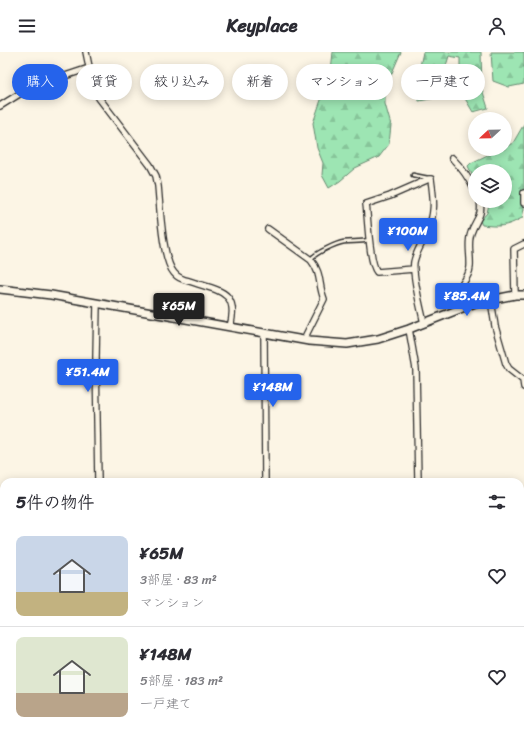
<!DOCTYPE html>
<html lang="ja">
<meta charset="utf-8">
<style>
:root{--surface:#fff;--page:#f2f2f3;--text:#2b2b33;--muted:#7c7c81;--line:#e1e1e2;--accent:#2563eb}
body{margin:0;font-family:Sriracha,"Klee One",sans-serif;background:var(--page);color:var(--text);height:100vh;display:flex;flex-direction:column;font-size:15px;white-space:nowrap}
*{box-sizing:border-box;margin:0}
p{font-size:13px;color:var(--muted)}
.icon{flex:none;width:22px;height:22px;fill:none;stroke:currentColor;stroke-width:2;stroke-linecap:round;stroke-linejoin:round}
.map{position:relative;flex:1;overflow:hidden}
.panel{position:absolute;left:0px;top:426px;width:524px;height:256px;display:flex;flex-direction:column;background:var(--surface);border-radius:12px 12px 0 0;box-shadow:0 2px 10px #0003}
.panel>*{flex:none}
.banner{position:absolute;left:12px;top:12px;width:500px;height:36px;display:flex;gap:8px}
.needle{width:26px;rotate:248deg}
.controls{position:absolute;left:468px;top:60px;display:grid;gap:8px}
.controls a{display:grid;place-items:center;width:44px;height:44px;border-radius:50%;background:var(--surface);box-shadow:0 2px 10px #0003;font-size:20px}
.price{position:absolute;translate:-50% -34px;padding:0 9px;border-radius:4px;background:var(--accent);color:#fff;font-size:13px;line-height:26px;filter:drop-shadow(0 1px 2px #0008)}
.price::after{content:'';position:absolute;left:50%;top:24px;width:12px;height:9px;margin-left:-6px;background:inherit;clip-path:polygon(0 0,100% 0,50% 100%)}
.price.on{background:#222;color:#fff}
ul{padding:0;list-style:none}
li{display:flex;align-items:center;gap:12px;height:100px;padding:0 16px}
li+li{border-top:1px solid var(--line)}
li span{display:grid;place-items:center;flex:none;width:112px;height:80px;border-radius:8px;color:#555}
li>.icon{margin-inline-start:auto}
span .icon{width:48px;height:48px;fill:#fffc;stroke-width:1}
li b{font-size:17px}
h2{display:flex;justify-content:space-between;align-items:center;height:48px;padding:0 16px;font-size:17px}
.chip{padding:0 14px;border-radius:18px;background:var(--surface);box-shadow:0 2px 10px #0003;font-size:14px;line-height:36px}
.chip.on{background:var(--accent);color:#fff}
header{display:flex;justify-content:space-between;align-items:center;height:52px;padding:0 16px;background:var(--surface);font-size:18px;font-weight:700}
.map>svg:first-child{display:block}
.forest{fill:url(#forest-firs);stroke:#64886f}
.water{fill:#a1d1fd;stroke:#728fa9}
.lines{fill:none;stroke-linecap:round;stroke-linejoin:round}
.service-casing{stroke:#2b2b2b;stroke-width:5.5}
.minor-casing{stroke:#2b2b2b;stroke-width:8}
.tertiary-casing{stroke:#2b2b2b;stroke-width:10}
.secondary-casing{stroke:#2b2b2b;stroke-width:10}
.service{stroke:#fcf5e5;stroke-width:2.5}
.minor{stroke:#fcf5e5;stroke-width:5.5}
.tertiary{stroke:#fcf5e5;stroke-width:7}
.secondary{stroke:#fcf5e5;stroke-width:7}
</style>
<header><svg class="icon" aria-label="menu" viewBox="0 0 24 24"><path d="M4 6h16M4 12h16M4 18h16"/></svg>Keyplace<svg class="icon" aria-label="person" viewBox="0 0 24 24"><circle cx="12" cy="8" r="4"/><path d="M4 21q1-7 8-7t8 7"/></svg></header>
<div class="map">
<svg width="524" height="682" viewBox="0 0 524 682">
<defs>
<pattern id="forest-firs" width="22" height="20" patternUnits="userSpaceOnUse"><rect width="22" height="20" fill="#9de5b3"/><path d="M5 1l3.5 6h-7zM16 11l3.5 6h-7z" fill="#87c59a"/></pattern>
</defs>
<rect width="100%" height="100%" fill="#fcf5e5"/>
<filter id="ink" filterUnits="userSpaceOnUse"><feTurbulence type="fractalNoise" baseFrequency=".025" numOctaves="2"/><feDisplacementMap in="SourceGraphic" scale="8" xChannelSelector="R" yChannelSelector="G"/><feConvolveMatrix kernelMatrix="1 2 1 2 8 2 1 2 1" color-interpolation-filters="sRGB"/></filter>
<g filter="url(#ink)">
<!-- forest -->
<g class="forest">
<path d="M333,0h68l-16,37v15l6,21 -2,19 -10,13 -24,11 -15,13 -11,7 -7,-13 1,-12 -6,-15 -4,-25 18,-52z"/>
<path d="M423,0h58l1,37 6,19 -15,4 -13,-22v-32l-11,-2 -13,42 -17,3 -4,-11z"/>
<path d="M491,0h33v32l-15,3 -16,-6z"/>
<path d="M524,72v85l-2,9c-16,9 -23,9 -40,7l-2,-4 7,-8 2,-9 -2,-3h18v-30h-30v10l-7,-15 3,-3 29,-14h5v-2l8,-4z"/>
</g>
<!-- water -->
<g class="water">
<path d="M0,563l4,4v75l-4,-5z"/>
<path d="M43,678h77l5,4h-78z"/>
</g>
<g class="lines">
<defs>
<g id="service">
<path d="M413,123l15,3"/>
<path d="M311,207c4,-6 26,-16 33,-17 9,-1 17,0 25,-2"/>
<path d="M520,609l4,-1"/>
<path d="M0,676l6,6"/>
</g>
<g id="minor">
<path d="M86,0l7,34 6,12 51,67 6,11 2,10c2,20 4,73 16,87 4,5 10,7 15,8 29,10 51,9 41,46"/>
<path d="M0,54l29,-18 60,-20"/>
<path d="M452,106c10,10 17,20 23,33"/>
<path d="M524,141v10"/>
<path d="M268,177l43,31c11,14 7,24 13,39l-18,36"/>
<path d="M414,217l-37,3c-8,-9 -9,-54 -11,-68l24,-8 39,-17h2c3,21 5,35 -5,55 -4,10 -10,18 -12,28 -2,12 7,48 10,61"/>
<path d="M515,243l-1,-46 10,-5"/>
<path d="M491,248l4,26 11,38 3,5 14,11 1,7"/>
<path d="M97,251l-1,54 2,125"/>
<path d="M458,258c-6,-26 10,-24 12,-43 1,-12 -3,-23 1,-34 4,-13 12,-16 9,-32"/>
<path d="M409,277l7,40 2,113"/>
<path d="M264,281l1,149"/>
<path d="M520,478l4,2"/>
<path d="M520,494l4,-4"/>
<path d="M520,562l4,9"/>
<path d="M277,678l7,4"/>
<path d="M388,678v4"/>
</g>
<path id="tertiary" d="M0,237l51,6 258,46 38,3 31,-5 31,-10 66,-26 40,-8h9"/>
<g id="secondary">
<path d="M0,475l4,3"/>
<path d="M206,678l4,4"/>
</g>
</defs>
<!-- service casing -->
<use href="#service" class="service-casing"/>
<!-- minor casing -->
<use href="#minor" class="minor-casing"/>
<!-- tertiary casing -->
<use href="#tertiary" class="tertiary-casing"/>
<!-- secondary casing -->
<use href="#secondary" class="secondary-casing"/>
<!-- service -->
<use href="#service" class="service"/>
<!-- minor -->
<use href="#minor" class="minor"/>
<!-- tertiary -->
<use href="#tertiary" class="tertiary"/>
<!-- secondary -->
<use href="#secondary" class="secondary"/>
</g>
</g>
</svg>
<div class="controls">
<a><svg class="needle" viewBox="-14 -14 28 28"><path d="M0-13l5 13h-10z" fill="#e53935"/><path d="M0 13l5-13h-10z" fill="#7c7c81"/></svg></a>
<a><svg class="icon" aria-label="layers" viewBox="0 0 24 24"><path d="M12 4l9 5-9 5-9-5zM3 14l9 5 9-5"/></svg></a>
</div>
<b class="price" style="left:408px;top:200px">¥100M</b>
<b class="price" style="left:467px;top:265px">¥85.4M</b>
<b class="price on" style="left:179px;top:275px">¥65M</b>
<b class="price" style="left:88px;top:341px">¥51.4M</b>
<b class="price" style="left:273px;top:356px">¥148M</b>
<div class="banner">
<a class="chip on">購入</a>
<a class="chip">賃貸</a>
<a class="chip">絞り込み</a>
<a class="chip">新着</a>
<a class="chip">マンション</a>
<a class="chip">一戸建て</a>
</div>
<section class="panel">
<h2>5件の物件<svg class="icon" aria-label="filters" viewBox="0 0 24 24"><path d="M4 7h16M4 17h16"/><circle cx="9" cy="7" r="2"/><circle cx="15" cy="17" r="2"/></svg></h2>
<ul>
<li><span style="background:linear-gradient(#c9d6e8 70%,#c2b280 0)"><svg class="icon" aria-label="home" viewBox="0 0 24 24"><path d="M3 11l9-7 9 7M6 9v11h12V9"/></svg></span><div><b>¥65M</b><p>3部屋 · 83 m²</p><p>マンション</p></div><svg class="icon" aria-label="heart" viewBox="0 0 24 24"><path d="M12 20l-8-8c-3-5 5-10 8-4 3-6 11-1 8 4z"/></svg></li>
<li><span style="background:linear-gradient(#dfe7d0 70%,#b9a48a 0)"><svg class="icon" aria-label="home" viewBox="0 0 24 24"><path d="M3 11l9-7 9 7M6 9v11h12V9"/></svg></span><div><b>¥148M</b><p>5部屋 · 183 m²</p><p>一戸建て</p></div><svg class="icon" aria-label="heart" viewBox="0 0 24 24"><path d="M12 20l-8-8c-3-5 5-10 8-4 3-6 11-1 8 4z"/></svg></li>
</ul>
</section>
</div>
